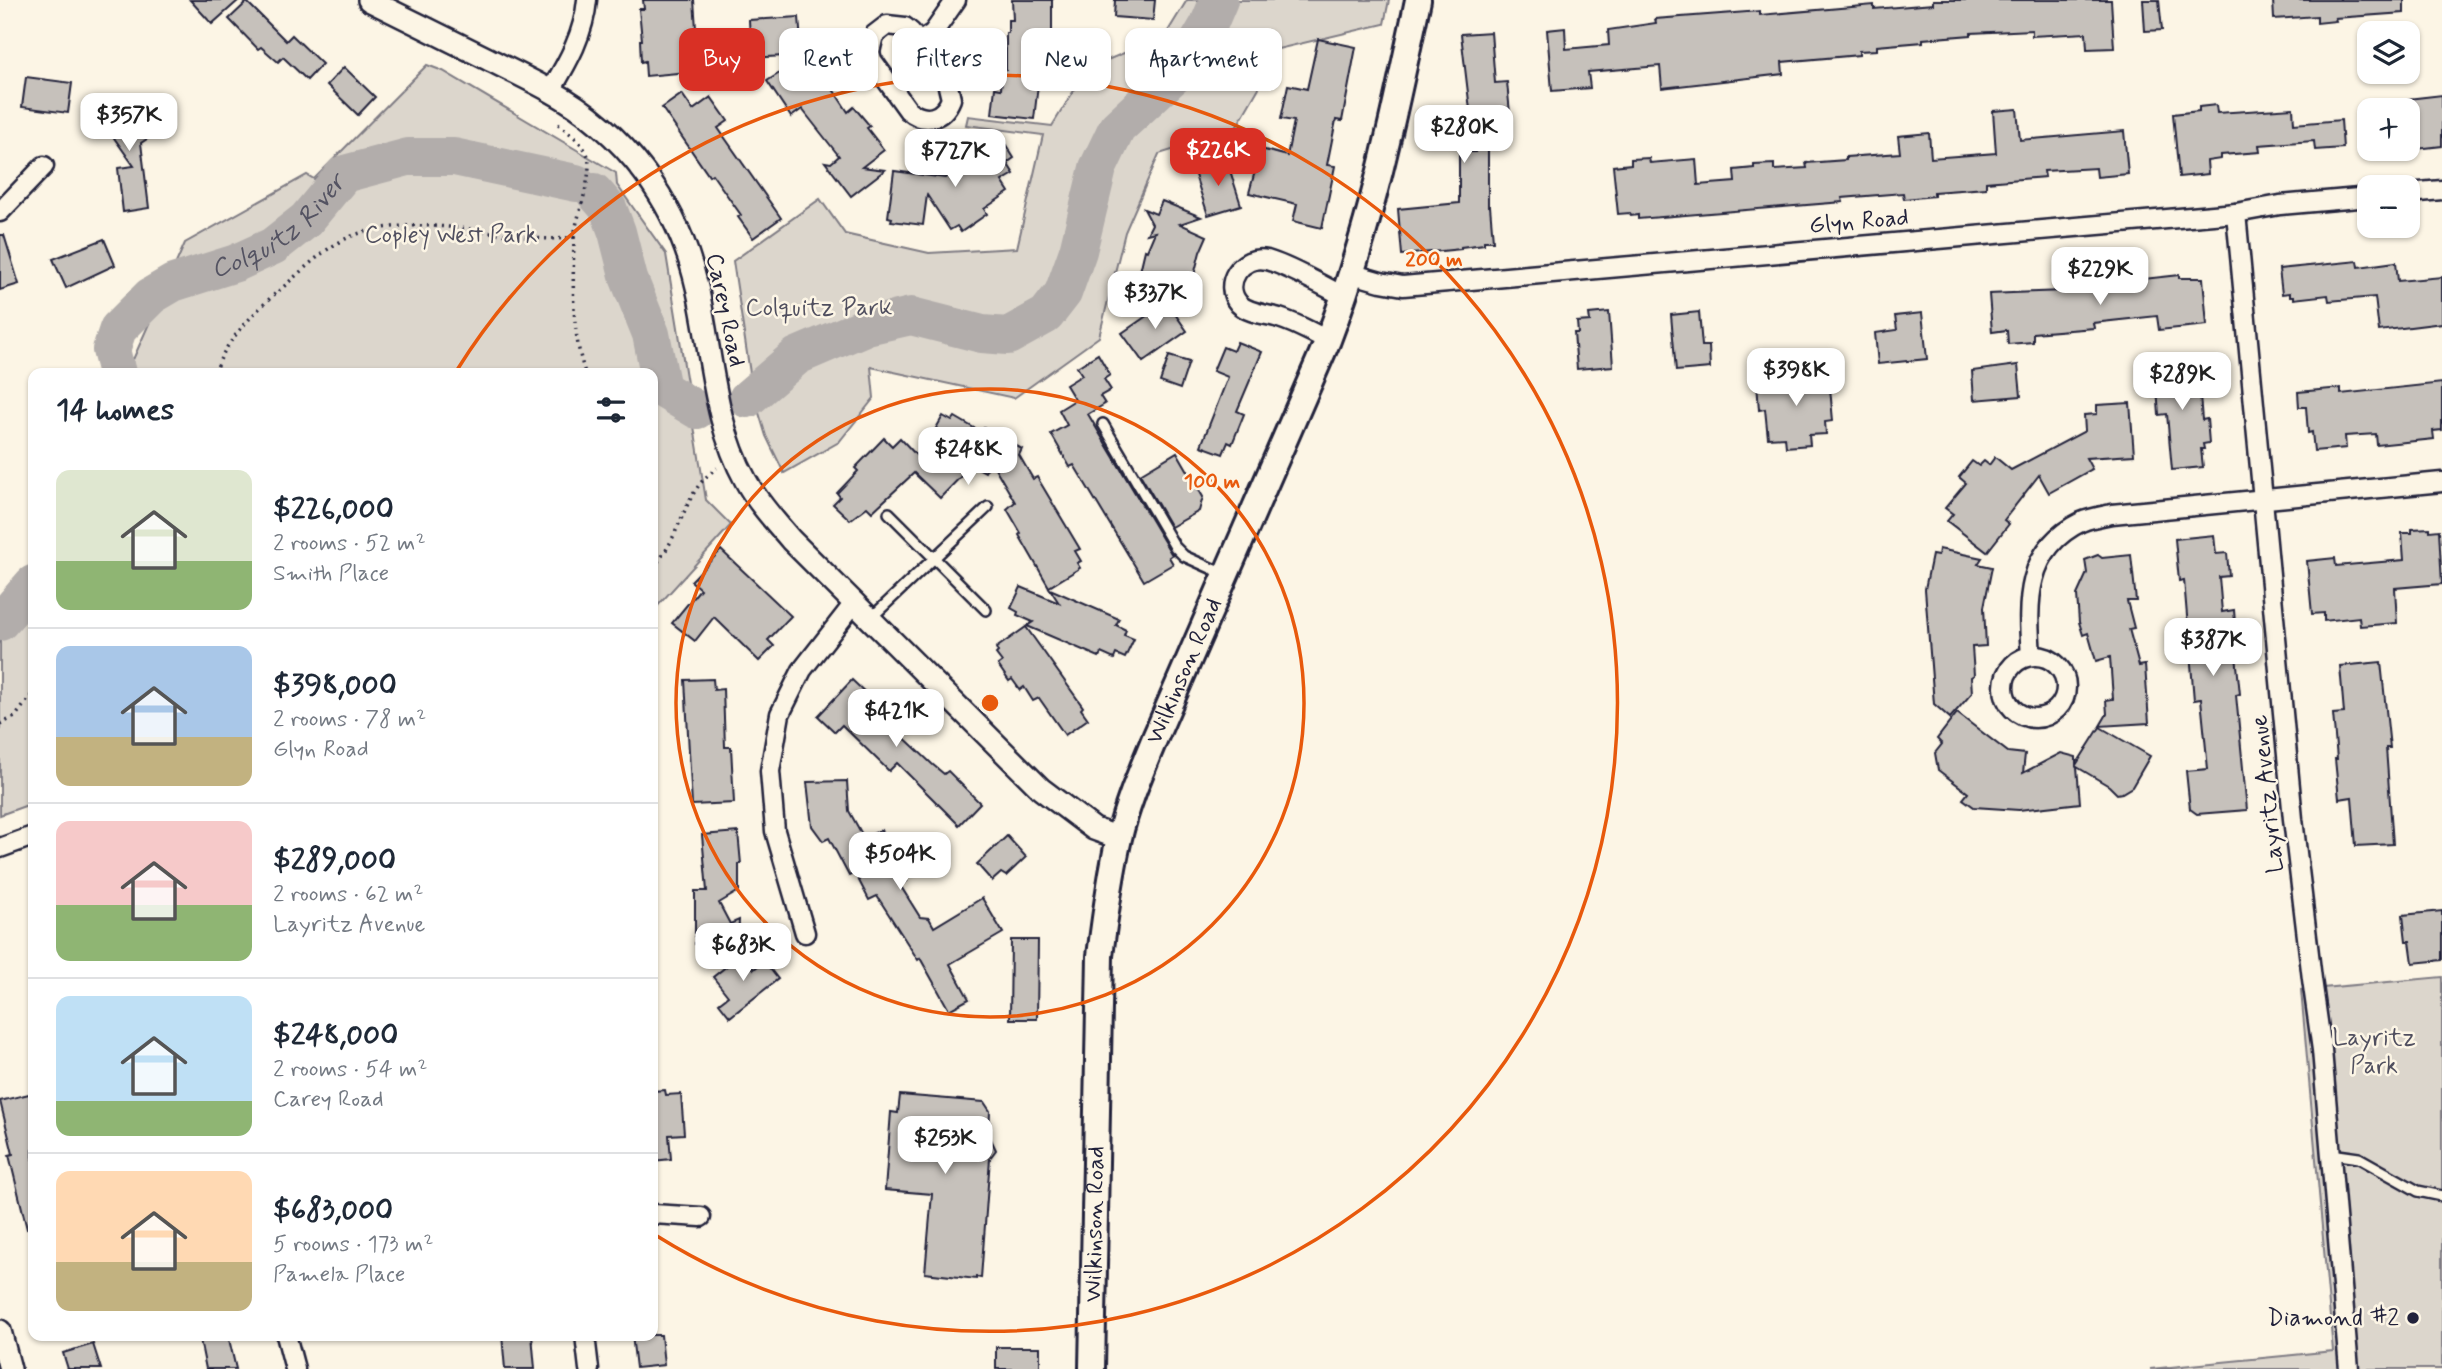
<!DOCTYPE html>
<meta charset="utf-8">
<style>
:root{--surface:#fff;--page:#f2f2f3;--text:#1f2937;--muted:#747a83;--line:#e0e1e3;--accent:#d93025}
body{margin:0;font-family:Mynerve,sans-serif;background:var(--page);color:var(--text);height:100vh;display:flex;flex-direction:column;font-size:26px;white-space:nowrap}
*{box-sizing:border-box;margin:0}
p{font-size:23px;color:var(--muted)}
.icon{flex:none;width:38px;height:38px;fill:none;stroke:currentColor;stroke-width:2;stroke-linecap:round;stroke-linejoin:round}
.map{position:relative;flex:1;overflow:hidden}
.details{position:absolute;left:28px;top:368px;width:630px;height:973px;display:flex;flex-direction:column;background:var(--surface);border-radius:14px;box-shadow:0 2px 5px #0004}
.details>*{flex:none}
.guide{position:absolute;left:679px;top:28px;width:665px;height:63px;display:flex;gap:14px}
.controls{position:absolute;left:2357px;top:21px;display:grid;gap:14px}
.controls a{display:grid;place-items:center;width:63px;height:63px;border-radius:14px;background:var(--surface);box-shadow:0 2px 5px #0004;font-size:35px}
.price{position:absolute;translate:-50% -60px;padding:0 16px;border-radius:14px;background:#fff;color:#222;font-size:23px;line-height:46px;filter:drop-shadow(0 2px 4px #0008)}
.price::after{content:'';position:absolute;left:50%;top:42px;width:21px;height:16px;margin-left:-10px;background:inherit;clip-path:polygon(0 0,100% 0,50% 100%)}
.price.active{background:var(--accent);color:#fff}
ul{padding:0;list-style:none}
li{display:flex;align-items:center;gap:21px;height:175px;padding:0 28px}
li+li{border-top:2px solid var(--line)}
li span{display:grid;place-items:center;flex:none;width:196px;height:140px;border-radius:14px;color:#555}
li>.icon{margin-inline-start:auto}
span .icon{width:84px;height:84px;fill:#fffc;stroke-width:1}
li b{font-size:30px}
h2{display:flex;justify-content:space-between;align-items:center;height:84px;padding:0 28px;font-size:30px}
.pill{padding:0 24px;border-radius:14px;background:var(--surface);box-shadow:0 2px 5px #0004;font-size:24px;line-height:63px}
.pill.active{background:var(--accent);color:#fff}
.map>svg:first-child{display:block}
.green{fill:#dcd6cc;stroke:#7f7c84;stroke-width:2}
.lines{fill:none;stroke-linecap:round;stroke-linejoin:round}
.river{stroke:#b2adab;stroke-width:38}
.building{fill:#c6c1bb;stroke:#22223b;stroke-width:2}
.service-casing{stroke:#22223b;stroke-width:14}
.minor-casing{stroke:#22223b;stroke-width:23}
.tertiary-casing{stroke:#22223b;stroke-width:26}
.secondary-casing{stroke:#22223b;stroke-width:30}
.path{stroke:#22223b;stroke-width:3.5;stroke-dasharray:2 5;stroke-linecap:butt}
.service{stroke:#fcf5e5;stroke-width:9}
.minor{stroke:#fcf5e5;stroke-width:18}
.tertiary{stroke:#fcf5e5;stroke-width:21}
.secondary{stroke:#fcf5e5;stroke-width:24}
.ring{fill:none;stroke:#e8590c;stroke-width:3.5}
.poi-dot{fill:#22223b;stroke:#fcf5e5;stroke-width:2.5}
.labels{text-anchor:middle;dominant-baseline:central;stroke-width:5;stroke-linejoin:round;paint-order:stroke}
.street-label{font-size:24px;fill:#22223b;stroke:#fcf5e5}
.park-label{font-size:24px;fill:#504f5f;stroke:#fcf5e5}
.poi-label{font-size:24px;fill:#22223b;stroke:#fcf5e5;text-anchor:end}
.water-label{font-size:26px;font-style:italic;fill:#545362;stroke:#fcf5e5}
.centre{fill:#e8590c;stroke:#fcf5e5;stroke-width:3.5}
.ring-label{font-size:21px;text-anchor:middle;font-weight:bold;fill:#e8590c;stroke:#fcf5e5;stroke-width:5;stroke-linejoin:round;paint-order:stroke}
</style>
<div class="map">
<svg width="2442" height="1369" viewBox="0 0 2442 1369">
<rect width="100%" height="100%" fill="#fcf5e5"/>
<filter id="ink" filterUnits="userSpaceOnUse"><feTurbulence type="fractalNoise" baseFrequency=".0143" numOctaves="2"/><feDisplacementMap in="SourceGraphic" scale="14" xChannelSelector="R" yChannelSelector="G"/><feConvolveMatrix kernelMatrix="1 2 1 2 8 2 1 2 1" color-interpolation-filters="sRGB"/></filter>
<g filter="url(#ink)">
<!-- green -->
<g class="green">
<path d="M1187,0h202l-5,24 -119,28 -1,27 -30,52 -75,23 -34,78 -26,105 -85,61 -143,-31 3,31 -35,44 -55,31 -18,-37 -13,-43 -20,-132 87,-62 25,35 84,19 88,-5 26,-113 -77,-10 2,-9 84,10 36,-58 77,-32z"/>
<path d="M427,65l16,6 173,102 1,12 49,69 40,246 25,25 -78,86 5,41 -5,1v-280h-526l58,-130 122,-68 7,4z"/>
<path d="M33,570v233l-33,12v-206l4,-8z"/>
<path d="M2442,977v392h-292l183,-18 -32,-361z"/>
</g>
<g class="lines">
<!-- river -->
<g class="river">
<path d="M594,192l14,16 9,24 12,47 22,55 11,55 35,21"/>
<path id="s1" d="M117,373l-6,-23 7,-21 33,-33 22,-13 63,-20 37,-17 33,-26 38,-46 64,-17h46l122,26"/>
<path d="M747,399l50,-43 70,-30 44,-10 71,18 26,2 38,-21 17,-22 15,-42 20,-83 19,-40 68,-63 23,-39 11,-26"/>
<path d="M0,622l33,-38"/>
</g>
</g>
<!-- building -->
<g class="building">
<path d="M190,0h49l-27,24z"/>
<path d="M643,0h51l5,71 -53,5 -1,-15 -4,1 -1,-22h2l-3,-31h5z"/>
<path d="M1012,0h40v59h-11l-7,60 -42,-5 3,-26 6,1 2,-20 3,1v-37h2v-13h5z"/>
<path d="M1115,0h40l-2,20 -39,-3z"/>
<path d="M1933,0h178l3,48 -27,1 -1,-16 -54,3v-6l-61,3v2l-48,4v3l-46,4v4l-18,1v4l-77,7 1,12 -121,14 -2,-22 -72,6 2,16 -38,3 -5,-61 18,-2 1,21 43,-4 -1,-15 48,-7 -1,-4 105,-8v4l114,-10v4l59,-5z"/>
<path d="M2143,0h16l3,30 -17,1z"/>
<path d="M2273,0h131v13l-69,5 1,3 -19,2v-7l-43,3z"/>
<path d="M247,2l39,39 6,-6 30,29 -15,16 -24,-23 -5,5 -17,-15 -3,2 -29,-30z"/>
<path d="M799,17l3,38 -51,3 -2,-38z"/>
<path d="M1491,32l4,51 12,-1 4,42 -23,3v79h2l3,35h-9v3l-23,3v2l-59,6 -4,-46 61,-6v-51h16l-14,-118z"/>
<path d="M1318,39l38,8 -14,74 -6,-1 -9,45 8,1 -13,62 -29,-7 4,-17 -48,-11 12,-44 26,7 7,-35 -13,-2 7,-34 19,4z"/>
<path d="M802,59l1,20 16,-11 29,44 6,-5 16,19 -3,2 17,22 -22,17 23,3 -34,26 -26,-34 6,1 8,-7 -37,-47 -11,8 -24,-36z"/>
<path d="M344,67l31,30 -17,18 -31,-30z"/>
<path d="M26,77l46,6 -4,30 -46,-6z"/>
<path d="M682,94l11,16 18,-13 17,24 -10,7 63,90 -28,20 -15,-21 3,-2 -29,-41 -3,2 -47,-68z"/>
<path d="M2442,95v51l-34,4v-51z"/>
<path d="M121,97l29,40 -9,6 8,65 -26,4 -5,-44 16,-2 -37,-52z"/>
<path d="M2216,105l1,8 76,-5 1,16 47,-4 2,28 -28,2 -1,-9 -55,4 1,7 -39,3v4l-14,2 1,13 -29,3 -6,-63 26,-3v-4z"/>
<path d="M2017,109l3,31 104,-9 4,43 -31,3 -1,-9 -52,3 1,6 -59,5v6l-52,4v4l-30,3 -1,-6 -61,5 1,4 -205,17v-4l-7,1 -1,-3 -12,1 -5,-48 18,-2v-5l18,-1 1,5 46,-4 2,26 37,-3 -1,-12 20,-2v-3l20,-1v6l33,-2 -1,-5 40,-3v-3l54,-4 -2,-17 31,-3 2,25 65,-5 -3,-42z"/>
<path d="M999,134l15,24 -7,5 7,11 -12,7 7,11 -25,17 3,5 -26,18 -4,-6 -7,4 -23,-35 -4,30 -32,-4 1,-3 -4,-1 6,-46 51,7 24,-17 -3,-5z"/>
<path d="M1227,161l14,44 -33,10 -14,-43z"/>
<path d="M1162,201l39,16 -21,7 27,12 -7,16 -10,39 -12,-3 -1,6 -40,-10 8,-34 2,1 8,-19 -8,2 5,-10 -8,-15 12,5z"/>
<path d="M0,235h4l15,49 -19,6z"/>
<path d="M104,239l11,26 -49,23 -13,-29z"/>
<path d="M2358,261l1,6 37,-5 2,19 44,-4v46l-63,8 -4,-34 -46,4 -1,-6 -34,4v-3h-4v-3l-8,1 -3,-25z"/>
<path d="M2179,275v3h24l4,47 -48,5 -2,-14 -64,7 1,5 -61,5v9l-25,2 -1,-14 -15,2 -3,-38 74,-3v-3z"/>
<path d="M1177,295l-4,16 14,20 -44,31 -21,-29z"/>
<path d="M1609,312l4,54 -36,3 -3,-36h4l-1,-11 13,-1 -1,-7z"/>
<path d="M1699,312l3,34h7l1,22 -34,3 -5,-56z"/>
<path d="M1922,313l5,46 -49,5 -3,-31 22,-3 -2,-14z"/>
<path d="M1237,342l25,10 -25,59 7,3 -12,30 -4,-2 -5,12 -22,-8 27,-69 -15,-6 10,-24 10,4z"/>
<path d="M1098,354l12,21 -6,4 7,11 -11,6 5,8 -17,10 84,141 -3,2 4,7 -29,17 -70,-116 -4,2 -19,-33 16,-9 -8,-15 16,-10 -9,-15 16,-10 -5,-8z"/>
<path d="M1169,356l20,6 -9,27 -20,-7z"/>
<path d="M2197,359l5,61 5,-1 2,24 -6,1 1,5h-3l2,18 -31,3 -5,-56 -8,1 -4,-53z"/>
<path d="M2018,365l3,31 -47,4 -2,-29z"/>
<path d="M1824,373v4h5l4,44 -8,1 1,12 -17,1 1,10 -24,2 -1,-10 -17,1 -3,-29 -6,1 -2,-27z"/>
<path d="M2442,383v47l-9,1 1,8 -57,6 -1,-11 -31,2 1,12 -32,3 -2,-19 -4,1 -2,-26h-7l-1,-15 43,-4v6z"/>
<path d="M2130,403l4,52 -48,3 6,11 -43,24 -10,-18 -35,45 5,4 -22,28 -40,-31 6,-7 -8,-6 21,-25 -7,-6 13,-16 7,5 5,-5 5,4 6,-8 16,13 74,-39 -1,-16 13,-1v-9z"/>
<path d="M943,416l9,5 3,-4 26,15 3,-4 38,21 -3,6 14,24 4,-2 43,72 -5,2 6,10 -4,2 3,5 -31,19 -30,-52 2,-2 -14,-24 8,-7 -24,-41 -6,11 -13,-7 -32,33 -26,-25 -42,39 -5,-5 -17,13 -17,-16 7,-7 -3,-4 21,-22 -3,-3 29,-30 8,8 8,-8 19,20z"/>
<path d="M1177,452l26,45 -4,14 -28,16 -31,-53z"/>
<path d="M2430,528v3l9,-1 3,54 -47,4 2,35 -37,3 -1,-9 -35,4v-8l-12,1 -5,-53 28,-3 1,8 68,-6 -2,-27h10v-4z"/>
<path d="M2214,535l2,19 11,-1 2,23 -10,1 3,35 12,-2 2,26h-2l6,58 -4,1 11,115 -50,4 -7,-5 -4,-38 22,-2 -7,-70 -7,1 -10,-120 -5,1 -4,-42z"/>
<path d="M1939,549l43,9 -4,6 14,3 -8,40 2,39 -14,1 2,28 -3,2 1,16 -22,25 -16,-14 -9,-115 7,-34 6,1z"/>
<path d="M721,550l70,66 -23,24 6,6 -15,15 -45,-44 -19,24 -23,-18 28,-34 -9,-8z"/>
<path d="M2098,555l4,3 29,-3 5,46h-9l7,27 -5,1 10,37 6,-1 4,58 -49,3 7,-12 -1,-14 7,-1 -3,-42 -14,4 -8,-28 -5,2 -4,-13 -2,-27 10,-22 -2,-13z"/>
<path d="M1021,587l38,16 -9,-14 69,30 -3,6 10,5 -2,5 10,4 -9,19 -9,-4 -2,5 -13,-6 -2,4 -72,-31 6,-4 -16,-7 1,-3 -7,-4z"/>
<path d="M1026,627l57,80 -2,2 7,10 -23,16 -26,-37 -6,3 -9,-14 -4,3 -8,-11 -3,2 -11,-16 4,-3 -6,-8 2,-2 -2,-4z"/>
<path d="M2381,662l9,86h-4l7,96 -37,2 -4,-49 -13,2 -4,-40h2l-4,-45 11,-1 -4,-47z"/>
<path d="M713,679l1,11 9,-1 2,58h6l3,56 -42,2 -7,-125z"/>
<path d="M852,680l36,34 3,-2 13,13 -6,7 34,32 12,10 4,-3 32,32 -21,22 -62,-62 -8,8 -47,-46 -7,7 -17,-16z"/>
<path d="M1957,713l51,39 17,2 -2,19 38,-20 15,4v8l24,-38 50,29 -18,31 -10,6 -5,1 -8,-8 -32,-19 3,36 -61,7 -45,-3 -11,-8 5,-6 -30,-23 -3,-17 7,-9 -5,-5z"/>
<path d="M847,781l2,30 15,27 17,-8 26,51 -7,4 20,32 9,1 5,9 48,-29 21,35 -53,31 19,35 -20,11 -29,-52 -2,2 -41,-64 -8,4 -14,-27 -6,3 -20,-38 -6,3 -11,-15 -5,-44z"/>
<path d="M738,832l3,32h-2v27l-20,12 11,21 9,-4 -1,24h-43v-53h12l-5,-56z"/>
<path d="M1007,836l19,21 -20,19 -5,-3 -9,8 -15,-17z"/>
<path d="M2442,911v49l-29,3 -3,-22h-4l-3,-26z"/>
<path d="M1011,940h27l-1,79h-27z"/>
<path d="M742,954l12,15 10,-8 14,18 -48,38 -11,-14 9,-7 -15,-19z"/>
<path d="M665,1090l1,5 15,-1 3,40 -15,1 2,24 -18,2v-70z"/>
<path d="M33,1093v135l-6,1 -18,-74 4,-1 -13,-53z"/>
<path d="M900,1095l84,7 6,9 -1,24 7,15 -6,8 -9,120 -5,-1v2l-51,-6 7,-79 -47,-4 6,-78 7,1z"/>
<path d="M199,1335h29l8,34h-30z"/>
<path d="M502,1335h30l3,34h-30z"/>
<path d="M632,1335h29l3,30 -28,3z"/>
<path d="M93,1344l8,25h-33l-5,-16z"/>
<rect x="996" y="1347" width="44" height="22"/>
</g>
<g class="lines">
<defs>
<g id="service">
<path d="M1103,424l72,123 9,9 40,18"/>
<path d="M889,513l97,97"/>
<path d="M871,618l117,-111"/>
<path d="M2331,1154l28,4 59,33 24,5"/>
</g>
<g id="minor">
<path d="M887,25l18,2 6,5 36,50 4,17c-8,20 -26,25 -43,11l-36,-50 -2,-8 4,-17z"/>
<path d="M919,42l14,-9 23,-33"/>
<path d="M551,90c17,-28 33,-56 36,-90"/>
<path d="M2408,193l34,-3"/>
<path d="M0,212l44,-46"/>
<path d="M2236,213l57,606 19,160 10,71 27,319"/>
<path d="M1353,274l28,8 22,4 833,-73 44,-8 90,-8"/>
<path d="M1328,340c-16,-7 -32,-17 -49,-22 -12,-4 -30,-4 -40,-14 -18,-20 3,-50 28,-44 22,6 56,26 78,37"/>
<path d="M2031,655c-4,-52 -6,-106 50,-133 9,-4 21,-6 31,-8l330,-32"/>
<circle cx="2035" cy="687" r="31"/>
<path d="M0,848l33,-12"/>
<path d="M805,933l-30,-102 -5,-60 10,-57 22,-44 53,-68"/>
<path d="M653,1214l48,3"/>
<path d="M286,1335l9,34"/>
<path d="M585,1335l4,34"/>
</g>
<g id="tertiary">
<path d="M369,0c40,20 79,39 119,59 20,10 41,20 61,31 76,41 129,113 148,197 15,65 16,135 49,194 12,22 29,40 45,59l250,249 53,40 25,9"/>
<path d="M0,1331l10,38"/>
</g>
<g id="secondary">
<path id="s2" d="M1092,1369l8,-413c5,-40 10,-79 19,-118 8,-34 22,-66 35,-98l174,-400c42,-110 66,-225 90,-340"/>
</g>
</defs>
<!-- service casing -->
<use href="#service" class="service-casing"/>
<!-- minor casing -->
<use href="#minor" class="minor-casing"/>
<!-- tertiary casing -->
<use href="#tertiary" class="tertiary-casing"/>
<!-- secondary casing -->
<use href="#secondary" class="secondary-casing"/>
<!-- path -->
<g class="path">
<path d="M574,237c-1,45 -3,93 11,136"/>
<path d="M216,373c4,-27 40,-62 60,-80 21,-17 42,-40 67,-53 39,-20 98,-15 141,-9 30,5 60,11 90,6 3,-23 19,-60 14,-81 -4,-12 -20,-25 -30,-32l2,-3"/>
<path d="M653,567c29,-29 29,-76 64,-99"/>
<path d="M0,724l15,-7 18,-24"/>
</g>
<!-- service -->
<use href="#service" class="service"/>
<!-- minor -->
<use href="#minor" class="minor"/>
<!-- tertiary -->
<use href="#tertiary" class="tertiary"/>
<!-- secondary -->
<use href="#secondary" class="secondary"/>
</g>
</g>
<!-- distance rings -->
<g class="ring">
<circle cx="990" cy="703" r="314"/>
<path d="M457 370A628 628 0 1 1 657 1236"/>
</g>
<!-- markers -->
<circle class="poi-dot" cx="2413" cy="1318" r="7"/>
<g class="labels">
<!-- street labels -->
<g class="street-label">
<text transform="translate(1859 222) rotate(-5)">Glyn Road</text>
<text transform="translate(725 310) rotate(78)">Carey Road</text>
<text stroke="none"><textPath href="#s2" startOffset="712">Wilkinson Road</textPath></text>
<text transform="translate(2268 794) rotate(-96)">Layritz Avenue</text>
<text stroke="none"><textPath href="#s2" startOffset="145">Wilkinson Road</textPath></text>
</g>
<!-- park labels -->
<g class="park-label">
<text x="451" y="235">Copley West Park</text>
<text x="819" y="308">Colquitz Park</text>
<text x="2374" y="1038">Layritz<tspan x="2374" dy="28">Park</tspan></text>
</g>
<!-- poi labels -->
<g class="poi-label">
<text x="2399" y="1318">Diamond #2</text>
</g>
<!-- water labels -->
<g class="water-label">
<text stroke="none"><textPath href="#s1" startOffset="240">Colquitz River</textPath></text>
</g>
</g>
<circle cx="990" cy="703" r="10" class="centre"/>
<g class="ring-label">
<text x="1434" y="266">200 m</text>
<text x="1212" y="488">100 m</text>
</g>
</svg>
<div class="controls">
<a><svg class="icon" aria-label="layers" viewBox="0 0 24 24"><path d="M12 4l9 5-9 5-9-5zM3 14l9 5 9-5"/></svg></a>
<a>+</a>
<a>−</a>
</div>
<b class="price" style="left:129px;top:153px">$357K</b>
<b class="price" style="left:1464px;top:165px">$280K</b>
<b class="price active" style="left:1218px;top:188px">$226K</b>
<b class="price" style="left:955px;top:189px">$727K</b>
<b class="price" style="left:2100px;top:307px">$229K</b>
<b class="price" style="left:1155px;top:331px">$337K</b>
<b class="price" style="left:1796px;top:408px">$398K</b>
<b class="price" style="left:2182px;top:412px">$289K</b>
<b class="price" style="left:968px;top:487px">$248K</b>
<b class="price" style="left:2213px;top:678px">$387K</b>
<b class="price" style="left:896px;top:749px">$421K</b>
<b class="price" style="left:900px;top:892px">$504K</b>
<b class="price" style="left:743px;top:983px">$683K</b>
<b class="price" style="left:945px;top:1176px">$253K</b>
<div class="guide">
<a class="pill active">Buy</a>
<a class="pill">Rent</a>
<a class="pill">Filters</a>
<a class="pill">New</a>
<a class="pill">Apartment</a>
</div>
<section class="details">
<h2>14 homes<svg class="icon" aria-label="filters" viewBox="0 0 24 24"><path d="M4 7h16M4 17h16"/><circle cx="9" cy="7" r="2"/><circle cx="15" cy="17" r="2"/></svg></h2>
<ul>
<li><span style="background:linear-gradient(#dfe7d0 65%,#8fb573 0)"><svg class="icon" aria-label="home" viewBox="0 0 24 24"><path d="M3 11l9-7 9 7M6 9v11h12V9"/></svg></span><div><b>$226,000</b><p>2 rooms · 52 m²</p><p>Smith Place</p></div></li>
<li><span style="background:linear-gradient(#a9c7e8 65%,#c2b280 0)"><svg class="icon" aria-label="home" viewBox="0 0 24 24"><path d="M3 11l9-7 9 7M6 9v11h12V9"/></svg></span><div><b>$398,000</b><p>2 rooms · 78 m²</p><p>Glyn Road</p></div></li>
<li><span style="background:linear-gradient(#f6c9c9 60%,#8fb573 0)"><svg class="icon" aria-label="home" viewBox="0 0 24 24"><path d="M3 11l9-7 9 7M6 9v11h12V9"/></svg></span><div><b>$289,000</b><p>2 rooms · 62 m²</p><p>Layritz Avenue</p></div></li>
<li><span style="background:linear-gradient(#bfe0f5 75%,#8fb573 0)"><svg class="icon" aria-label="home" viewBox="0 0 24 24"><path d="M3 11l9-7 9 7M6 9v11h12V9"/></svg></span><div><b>$248,000</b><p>2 rooms · 54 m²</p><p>Carey Road</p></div></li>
<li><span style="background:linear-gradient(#ffd9b3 65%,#c2b280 0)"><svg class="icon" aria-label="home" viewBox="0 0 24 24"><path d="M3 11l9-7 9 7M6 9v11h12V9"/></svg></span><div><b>$683,000</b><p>5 rooms · 173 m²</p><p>Pamela Place</p></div></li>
</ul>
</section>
</div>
